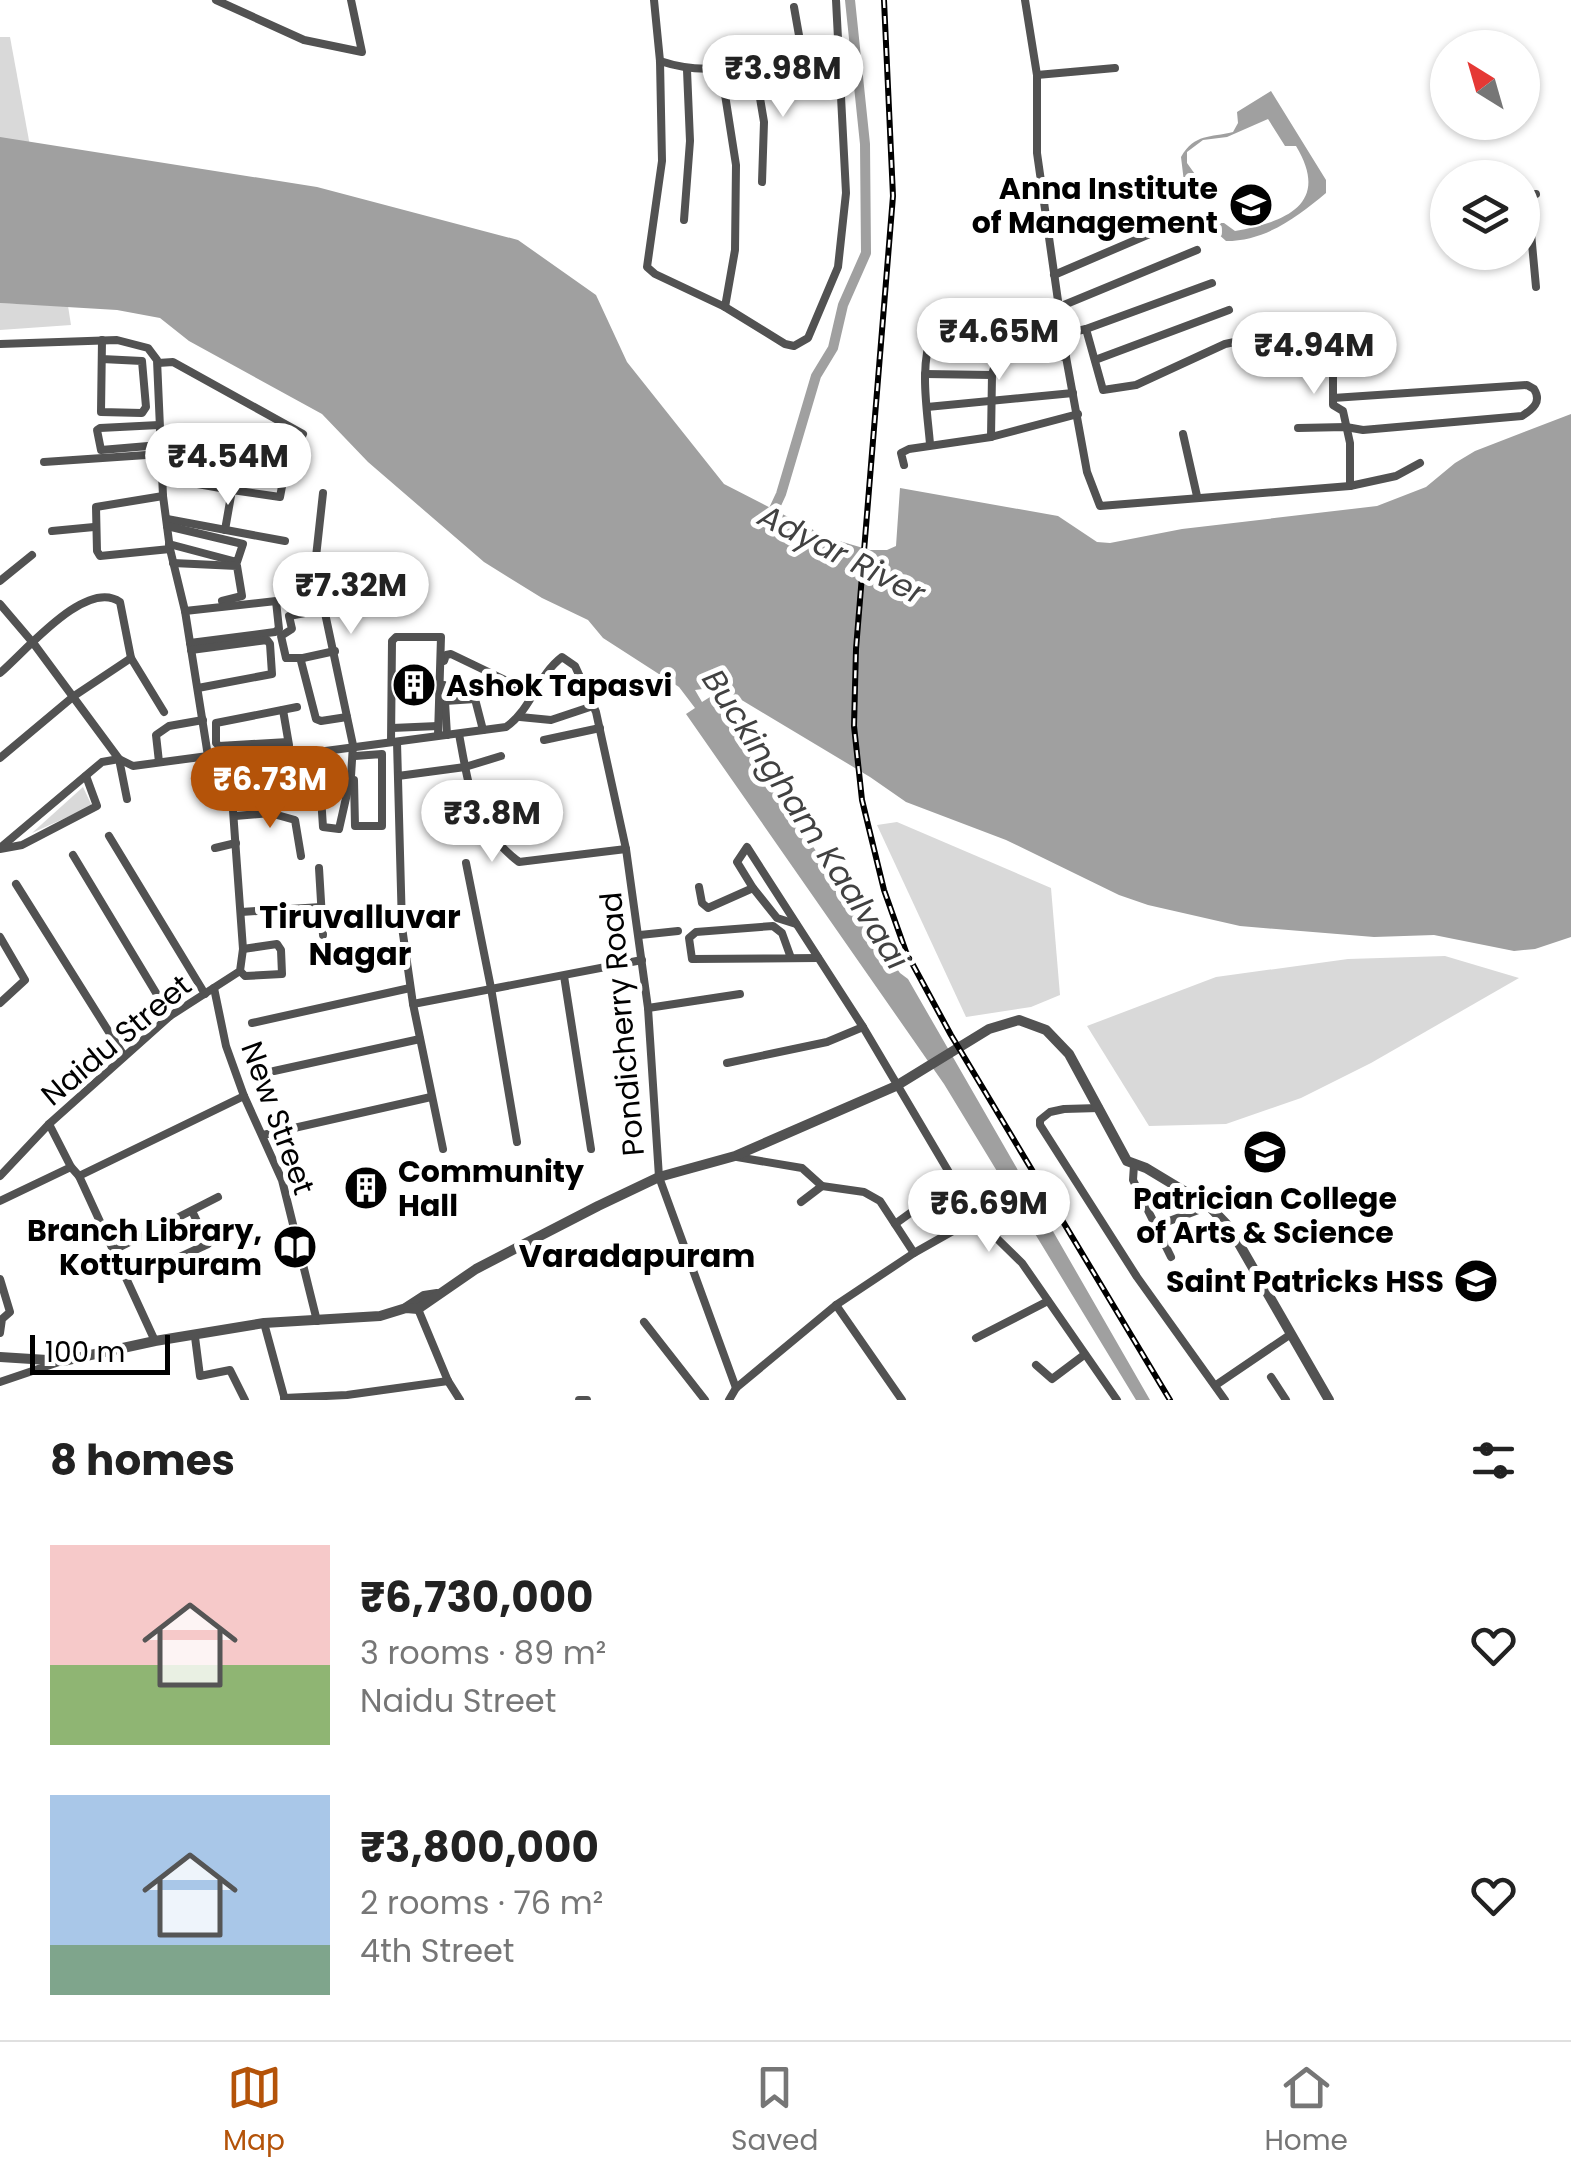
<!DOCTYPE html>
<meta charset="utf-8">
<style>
:root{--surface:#fff;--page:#f6f6f6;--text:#222;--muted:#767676;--line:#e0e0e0;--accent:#b45309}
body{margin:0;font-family:Poppins,sans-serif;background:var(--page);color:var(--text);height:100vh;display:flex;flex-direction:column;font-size:38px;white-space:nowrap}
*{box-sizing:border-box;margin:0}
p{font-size:32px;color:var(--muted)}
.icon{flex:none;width:55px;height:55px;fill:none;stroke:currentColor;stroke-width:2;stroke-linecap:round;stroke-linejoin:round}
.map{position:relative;height:1400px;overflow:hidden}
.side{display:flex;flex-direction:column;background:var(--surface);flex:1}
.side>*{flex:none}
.needle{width:65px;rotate:323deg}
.tools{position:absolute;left:1430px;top:30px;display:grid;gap:20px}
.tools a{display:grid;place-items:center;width:110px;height:110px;border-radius:50%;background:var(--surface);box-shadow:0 2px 8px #0004;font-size:50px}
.scale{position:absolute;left:30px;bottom:25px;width:140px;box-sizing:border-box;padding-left:10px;border:5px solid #000;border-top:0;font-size:28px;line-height:35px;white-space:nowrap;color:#000;-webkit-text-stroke:8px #fff;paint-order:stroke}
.price{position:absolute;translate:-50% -85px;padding:0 22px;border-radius:35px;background:#fff;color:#222;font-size:32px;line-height:65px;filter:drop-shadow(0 2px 5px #0008)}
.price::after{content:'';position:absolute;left:50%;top:60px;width:30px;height:22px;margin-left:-15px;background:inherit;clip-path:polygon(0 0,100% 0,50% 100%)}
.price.active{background:var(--accent);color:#fff}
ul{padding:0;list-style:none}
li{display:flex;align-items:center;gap:30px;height:250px;padding:0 50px}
li span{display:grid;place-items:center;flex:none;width:280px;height:200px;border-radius:0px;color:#555}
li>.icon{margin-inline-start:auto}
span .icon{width:120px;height:120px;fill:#fffc;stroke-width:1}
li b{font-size:42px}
h2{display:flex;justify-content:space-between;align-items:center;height:120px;padding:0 50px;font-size:42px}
.dock{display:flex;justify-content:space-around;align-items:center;height:140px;border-top:2px solid var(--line);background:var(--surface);font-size:28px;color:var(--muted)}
.dock a{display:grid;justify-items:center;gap:5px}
.dock .active{color:var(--accent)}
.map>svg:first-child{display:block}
.green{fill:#d9d9d9}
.water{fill:#a0a0a0}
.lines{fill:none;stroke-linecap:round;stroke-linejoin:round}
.canal{stroke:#a0a0a0;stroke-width:10}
.minor{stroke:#525252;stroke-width:8}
.tertiary{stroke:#525252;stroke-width:10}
.rail-casing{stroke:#000;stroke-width:6}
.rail{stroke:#fff;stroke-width:2.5;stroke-dasharray:8;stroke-linecap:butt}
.labels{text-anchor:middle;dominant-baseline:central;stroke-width:10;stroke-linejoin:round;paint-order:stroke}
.poi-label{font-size:30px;font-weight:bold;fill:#000;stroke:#fff;text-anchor:end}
.street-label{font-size:30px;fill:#000;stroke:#fff}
.water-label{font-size:32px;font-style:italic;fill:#414141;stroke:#fff}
.neighbourhood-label{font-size:32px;font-weight:bold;fill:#000;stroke:#fff}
</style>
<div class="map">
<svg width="1571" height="1400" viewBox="0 0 1571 1400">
<rect width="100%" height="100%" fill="#fff"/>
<!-- green -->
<g class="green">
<path d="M0,37h10l20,109 -30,-2z"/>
<path d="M0,303l68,3 3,19 -71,5z"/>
<path d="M83,787l9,19 -60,27z"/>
<path d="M897,822l154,66 9,107 -29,12 -65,10 -89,-192z"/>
<path d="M1445,956l74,22 -148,85 -70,35 -75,26 -77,2 -62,-100 129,-49 132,-18z"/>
</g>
<!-- water -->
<g class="water">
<path d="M1271,91l55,89v13c-29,24 -60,48 -100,48l-10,-9 2,-9h6l11,8c51,-9 96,-27 61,-85h-11l-17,-27 -41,18 -24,3 -16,12v11l10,14 -2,10 -6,4 -5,-9 -3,-25c14,-24 29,-19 52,-25l5,-9 -1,-11z"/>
<path d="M0,137l317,50 201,53 78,55 31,67 97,122 105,54 41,12h17l9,-4 4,-58 158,28 39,26 13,1 72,-14 195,-23 49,-19 29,-24 20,-12 96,-37v523l-36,12 -21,2 -80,-16 -60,2 -134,-11 -92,-21 -29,-10 -113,-55 -100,-38 -36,-25 -135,-81 -25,-8 -15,2 7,12 8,-5 190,276 8,6 242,421h-14l-192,-316 -258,-370 9,-6 -16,-21 -76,-49 -15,-18 -46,-22 -58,-36 -116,-100 -46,-48 -133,-73 -29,-23 -43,-8 -117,-7z"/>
</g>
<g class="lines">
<!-- canal -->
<path class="canal" d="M769,520l12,-26 35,-118 17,-28 10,-43 23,-52 -1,-109 -15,-144"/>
<!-- minor -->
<g class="minor">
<path d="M216,0l88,40 58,12 -11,-52"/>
<path d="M654,0l6,61 2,100 -15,106 8,7 70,33 60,37 9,2 14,-8 30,-71 8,-74 -10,-193"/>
<path d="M1025,0l12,75v78l29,204 21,115 13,34 250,-20 46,-10 24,-13"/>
<path d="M660,61c51,17 87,3 136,-13l4,-7 -6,-34"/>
<path d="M754,62l10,60 -2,60"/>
<path d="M721,69l15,96 -1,85 -10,57"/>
<path d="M1037,75l78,-7"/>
<path d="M1532,195l4,-1"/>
<path d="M684,220l6,-79 -3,-71"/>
<path d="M1531,233l5,54"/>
<path d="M1054,275l119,-51"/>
<path d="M1059,307l138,-57"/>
<path d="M1086,329l17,61 33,-5 89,-41 19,-4 40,-1 10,20 39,1v45l10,6 7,32v43"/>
<path d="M1064,334l22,-5 126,-46"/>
<path d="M0,344l117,-4 31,8 9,12 6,136 7,53 15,62 23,145"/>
<path d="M102,359l40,2 4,46 -4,6 -41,-1 1,-72"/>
<path d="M1095,360l134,-50"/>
<path d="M158,363l15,-1 130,72 -8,15 -135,-18"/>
<path d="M925,374l67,1"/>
<path d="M927,407l146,-14"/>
<path d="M159,425l-59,3 -3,2 4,20 59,-5"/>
<path d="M1298,428l48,-1 17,3 159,-14c11,-7 20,-14 12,-27l-7,-4 -194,13"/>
<path d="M1183,434l14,62"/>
<path d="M991,437l1,-62 15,-55"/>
<path d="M160,442l127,18 -7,37 -48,-7 -7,40"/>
<path d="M930,444c-3,-36 -11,-79 3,-113l65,20 68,6"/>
<path d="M44,462l117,-8"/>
<path d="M904,465l-3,-12 8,-4 82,-12 87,-23"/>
<path d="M163,478l69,12 7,-38"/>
<path d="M163,496l-67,11 1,44 3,5 70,-7"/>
<path d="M167,519l118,22"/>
<path d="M167,526l76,18 -6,18 -68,-18"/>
<path d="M52,531l42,-4"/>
<path d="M173,563l64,3 5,30 -20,5"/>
<path d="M299,564l16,2"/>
<path d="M0,581l32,-26"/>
<path d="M0,604l34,40 85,115 8,40"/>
<path d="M185,611l91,-10 3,28 -4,3 -85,11"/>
<path d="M191,650l76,-10 3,4 2,30 -74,14"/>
<path d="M335,651l-32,7 -2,3 15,58 5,2 26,-4"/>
<path d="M303,658h-17l-5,-22 11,-7 -3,-13 37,-7"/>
<path d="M444,661l2,-6 5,-1 83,40"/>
<path d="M0,673c26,-22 86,-95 120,-71l11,56 33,54"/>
<path d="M444,685l3,50"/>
<path d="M445,701l30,-2 8,31"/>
<path d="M283,710l6,35"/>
<path d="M520,717l31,3 42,-14"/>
<path d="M392,728l46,-2"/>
<path d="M459,734c10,54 14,93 60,128l107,-13"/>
<path d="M544,740l56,-12"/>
<path d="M288,742l-69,4 -3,-3v-20l81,-16"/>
<path d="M391,742l1,-101 4,-4h45l-3,98"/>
<path d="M397,742l5,185 11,77 30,145"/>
<path d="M318,752l5,75 16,2 12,-53 2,-31 -38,-179 8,-73"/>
<path d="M0,758l74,-62 57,-38"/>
<path d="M159,762l-3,-27 13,-9 34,-6"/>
<path d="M398,776l67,-9 36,-11"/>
<path d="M354,780l1,46h27v-72l-27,2"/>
<path d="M235,816l35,-3 25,7 6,36"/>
<path d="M480,818l73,-20"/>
<path d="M109,836l96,158"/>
<path d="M0,848l102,-86 17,-3 14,7 75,-10 110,-4 188,-25c26,-18 31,-51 56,-70l13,9 21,46 30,137 22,159 11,169 77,211"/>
<path d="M215,848l21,-5"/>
<path d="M0,849l22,-4 75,-39 -11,-30"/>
<path d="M73,855l97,161"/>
<path d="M466,863l25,125 26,154"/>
<path d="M319,868l4,67"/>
<path d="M16,884l108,172"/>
<path d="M699,887l3,16 6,5 45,-20 24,30 19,6"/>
<path d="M753,888l-16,-26 10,-15 116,180 113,191 46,45 95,137"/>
<path d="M241,912l80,-5"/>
<path d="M640,935l38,-4"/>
<path d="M0,937l25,43 -25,23"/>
<path d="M791,958l-9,-25 -9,-7 -77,6 -7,6 3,21 126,-1"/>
<path d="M240,971l5,5 37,-2 -1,-24 -4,-6 -34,5"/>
<path d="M564,976l27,173"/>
<path d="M214,988l12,58 18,50 38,84 35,141"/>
<path d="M413,1004l229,-44"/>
<path d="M648,1008l92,-14"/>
<path d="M252,1023l158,-35"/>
<path d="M727,1063l100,-21 36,-15"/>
<path d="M274,1071l146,-32"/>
<path d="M1099,1108l-35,1 -14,3 -10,8v5l97,152 88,123"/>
<path d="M49,1124l22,43"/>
<path d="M263,1135l168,-38"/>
<path d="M737,1157l65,11 20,18 42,6 16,9 34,52"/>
<path d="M1134,1165l-1,15 38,77"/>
<path d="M0,1176l49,-52 121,-108 70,-45 3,-22 -14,-194"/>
<path d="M79,1176l76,165"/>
<path d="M0,1201l71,-34 8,9 165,-80"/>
<path d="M801,1202l21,-16"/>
<path d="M895,1224l18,-13"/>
<path d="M1156,1226l53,-20"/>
<path d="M116,1249l102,-52"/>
<path d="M169,1262l39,-18 -16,-33"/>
<path d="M0,1279l10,33 -8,7 -2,14"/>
<path d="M836,1305l66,95"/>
<path d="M418,1309l30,72 12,19"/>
<path d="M644,1322l61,78"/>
<path d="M264,1323l21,77"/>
<path d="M195,1337l5,39 30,-6 15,30"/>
<path d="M976,1338l72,-37"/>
<path d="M1036,1365l16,14 32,-24"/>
<path d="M1271,1377l15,23"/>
<path d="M0,1382l59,-20"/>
<path d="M1216,1385l75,-51"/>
<path d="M284,1398l63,-3 101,-14"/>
<path d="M579,1400h8"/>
<path d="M729,1400l7,-12 100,-83 78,-52 62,-35"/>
</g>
<!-- tertiary -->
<g class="tertiary">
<path d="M407,1307l17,-11 13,-2"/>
<path d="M0,1357l63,4 92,-20 109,-18 116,-7 26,-8 12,1 58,-40 122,-63 61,-29 76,-21 161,-70 93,-57 30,-9 27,10 23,24 58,107 19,7 63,38 21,22 99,172"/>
</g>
<defs>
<path id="rail" d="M884,0l9,196 -37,453 -2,77 8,74 22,90 22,62 45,83 219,365"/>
</defs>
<!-- rail casing -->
<use href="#rail" class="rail-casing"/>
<!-- rail -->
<use href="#rail" class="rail"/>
</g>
<!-- icons -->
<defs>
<symbol id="university-disc" viewBox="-11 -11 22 22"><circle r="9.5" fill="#000" stroke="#fff"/><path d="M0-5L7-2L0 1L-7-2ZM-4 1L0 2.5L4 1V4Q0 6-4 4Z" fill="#fff"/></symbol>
<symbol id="building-disc" viewBox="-11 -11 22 22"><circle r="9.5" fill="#000" stroke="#fff"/><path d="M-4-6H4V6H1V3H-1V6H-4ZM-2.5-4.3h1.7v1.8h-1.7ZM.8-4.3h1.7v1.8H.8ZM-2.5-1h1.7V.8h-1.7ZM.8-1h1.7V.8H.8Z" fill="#fff"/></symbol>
<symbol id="library-disc" viewBox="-11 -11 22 22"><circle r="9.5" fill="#000" stroke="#fff"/><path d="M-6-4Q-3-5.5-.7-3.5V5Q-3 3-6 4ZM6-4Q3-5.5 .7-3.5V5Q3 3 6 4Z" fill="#fff"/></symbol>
<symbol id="school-disc" viewBox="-11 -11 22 22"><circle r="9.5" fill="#000" stroke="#fff"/><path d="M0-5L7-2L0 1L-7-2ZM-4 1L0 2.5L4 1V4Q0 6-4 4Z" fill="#fff"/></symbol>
</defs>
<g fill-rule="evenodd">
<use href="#university-disc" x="1226" y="180" width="50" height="50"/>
<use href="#building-disc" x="389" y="660" width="50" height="50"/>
<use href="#university-disc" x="1240" y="1127" width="50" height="50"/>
<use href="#building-disc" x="341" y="1163" width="50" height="50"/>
<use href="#library-disc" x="270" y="1222" width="50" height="50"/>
<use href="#school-disc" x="1451" y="1256" width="50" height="50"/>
</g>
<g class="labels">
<!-- poi labels -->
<g class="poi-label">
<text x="1218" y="188">Anna Institute<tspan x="1218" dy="34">of Management</tspan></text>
<text x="446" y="685" text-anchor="start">Ashok Tapasvi</text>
<text x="398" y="1171" text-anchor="start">Community<tspan x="398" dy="34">Hall</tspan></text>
<text x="1265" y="1198" text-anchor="middle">Patrician College<tspan x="1265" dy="34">of Arts &amp; Science</tspan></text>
<text x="262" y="1230">Branch Library,<tspan x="262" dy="34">Kotturpuram</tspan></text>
<text x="1444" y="1281">Saint Patricks HSS</text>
</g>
<!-- street labels -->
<g class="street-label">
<text transform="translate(622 1024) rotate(-95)">Pondicherry Road</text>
<text transform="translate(116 1040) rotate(-40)">Naidu Street</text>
<text transform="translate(278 1118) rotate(70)">New Street</text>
</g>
<!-- water labels -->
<g class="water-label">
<text transform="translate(842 554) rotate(27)">Adyar River</text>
<text transform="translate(806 819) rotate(57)">Buckingham Kaalvaai</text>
</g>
<!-- neighbourhood labels -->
<g class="neighbourhood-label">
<text x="360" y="916">Tiruvalluvar<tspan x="360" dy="37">Nagar</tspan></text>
<text x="637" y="1255">Varadapuram</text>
</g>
</g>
</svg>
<div class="tools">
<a><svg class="needle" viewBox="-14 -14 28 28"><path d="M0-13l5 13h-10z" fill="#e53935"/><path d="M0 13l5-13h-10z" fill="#767676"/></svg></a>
<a><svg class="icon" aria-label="layers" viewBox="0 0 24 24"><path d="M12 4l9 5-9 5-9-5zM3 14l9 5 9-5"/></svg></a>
</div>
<div class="scale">100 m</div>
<b class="price" style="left:783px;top:120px">₹3.98M</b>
<b class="price" style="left:999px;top:383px">₹4.65M</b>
<b class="price" style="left:1314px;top:397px">₹4.94M</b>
<b class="price" style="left:228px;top:508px">₹4.54M</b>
<b class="price" style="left:351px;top:637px">₹7.32M</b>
<b class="price active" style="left:270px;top:831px">₹6.73M</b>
<b class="price" style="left:492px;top:865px">₹3.8M</b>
<b class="price" style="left:989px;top:1255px">₹6.69M</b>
</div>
<section class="side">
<h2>8 homes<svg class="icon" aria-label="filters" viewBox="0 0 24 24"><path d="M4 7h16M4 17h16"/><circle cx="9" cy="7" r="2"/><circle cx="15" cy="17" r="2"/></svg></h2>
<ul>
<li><span style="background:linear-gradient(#f6c9c9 60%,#8fb573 0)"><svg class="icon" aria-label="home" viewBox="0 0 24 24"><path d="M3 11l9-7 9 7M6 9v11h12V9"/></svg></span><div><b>₹6,730,000</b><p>3 rooms · 89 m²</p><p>Naidu Street</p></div><svg class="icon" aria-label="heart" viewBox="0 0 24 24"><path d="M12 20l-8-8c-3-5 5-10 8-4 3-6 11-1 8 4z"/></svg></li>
<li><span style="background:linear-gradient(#a9c7e8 75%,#7fa58c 0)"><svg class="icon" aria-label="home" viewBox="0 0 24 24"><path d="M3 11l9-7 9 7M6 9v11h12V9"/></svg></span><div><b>₹3,800,000</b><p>2 rooms · 76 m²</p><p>4th Street</p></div><svg class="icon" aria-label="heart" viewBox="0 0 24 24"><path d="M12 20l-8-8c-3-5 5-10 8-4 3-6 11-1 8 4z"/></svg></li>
</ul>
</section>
<nav class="dock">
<a class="active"><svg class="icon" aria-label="map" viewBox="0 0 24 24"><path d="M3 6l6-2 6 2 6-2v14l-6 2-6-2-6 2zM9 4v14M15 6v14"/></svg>Map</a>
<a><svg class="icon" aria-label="saved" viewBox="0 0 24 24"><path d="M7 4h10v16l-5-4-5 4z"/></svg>Saved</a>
<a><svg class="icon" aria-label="home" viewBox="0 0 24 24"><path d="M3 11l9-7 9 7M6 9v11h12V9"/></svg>Home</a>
</nav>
